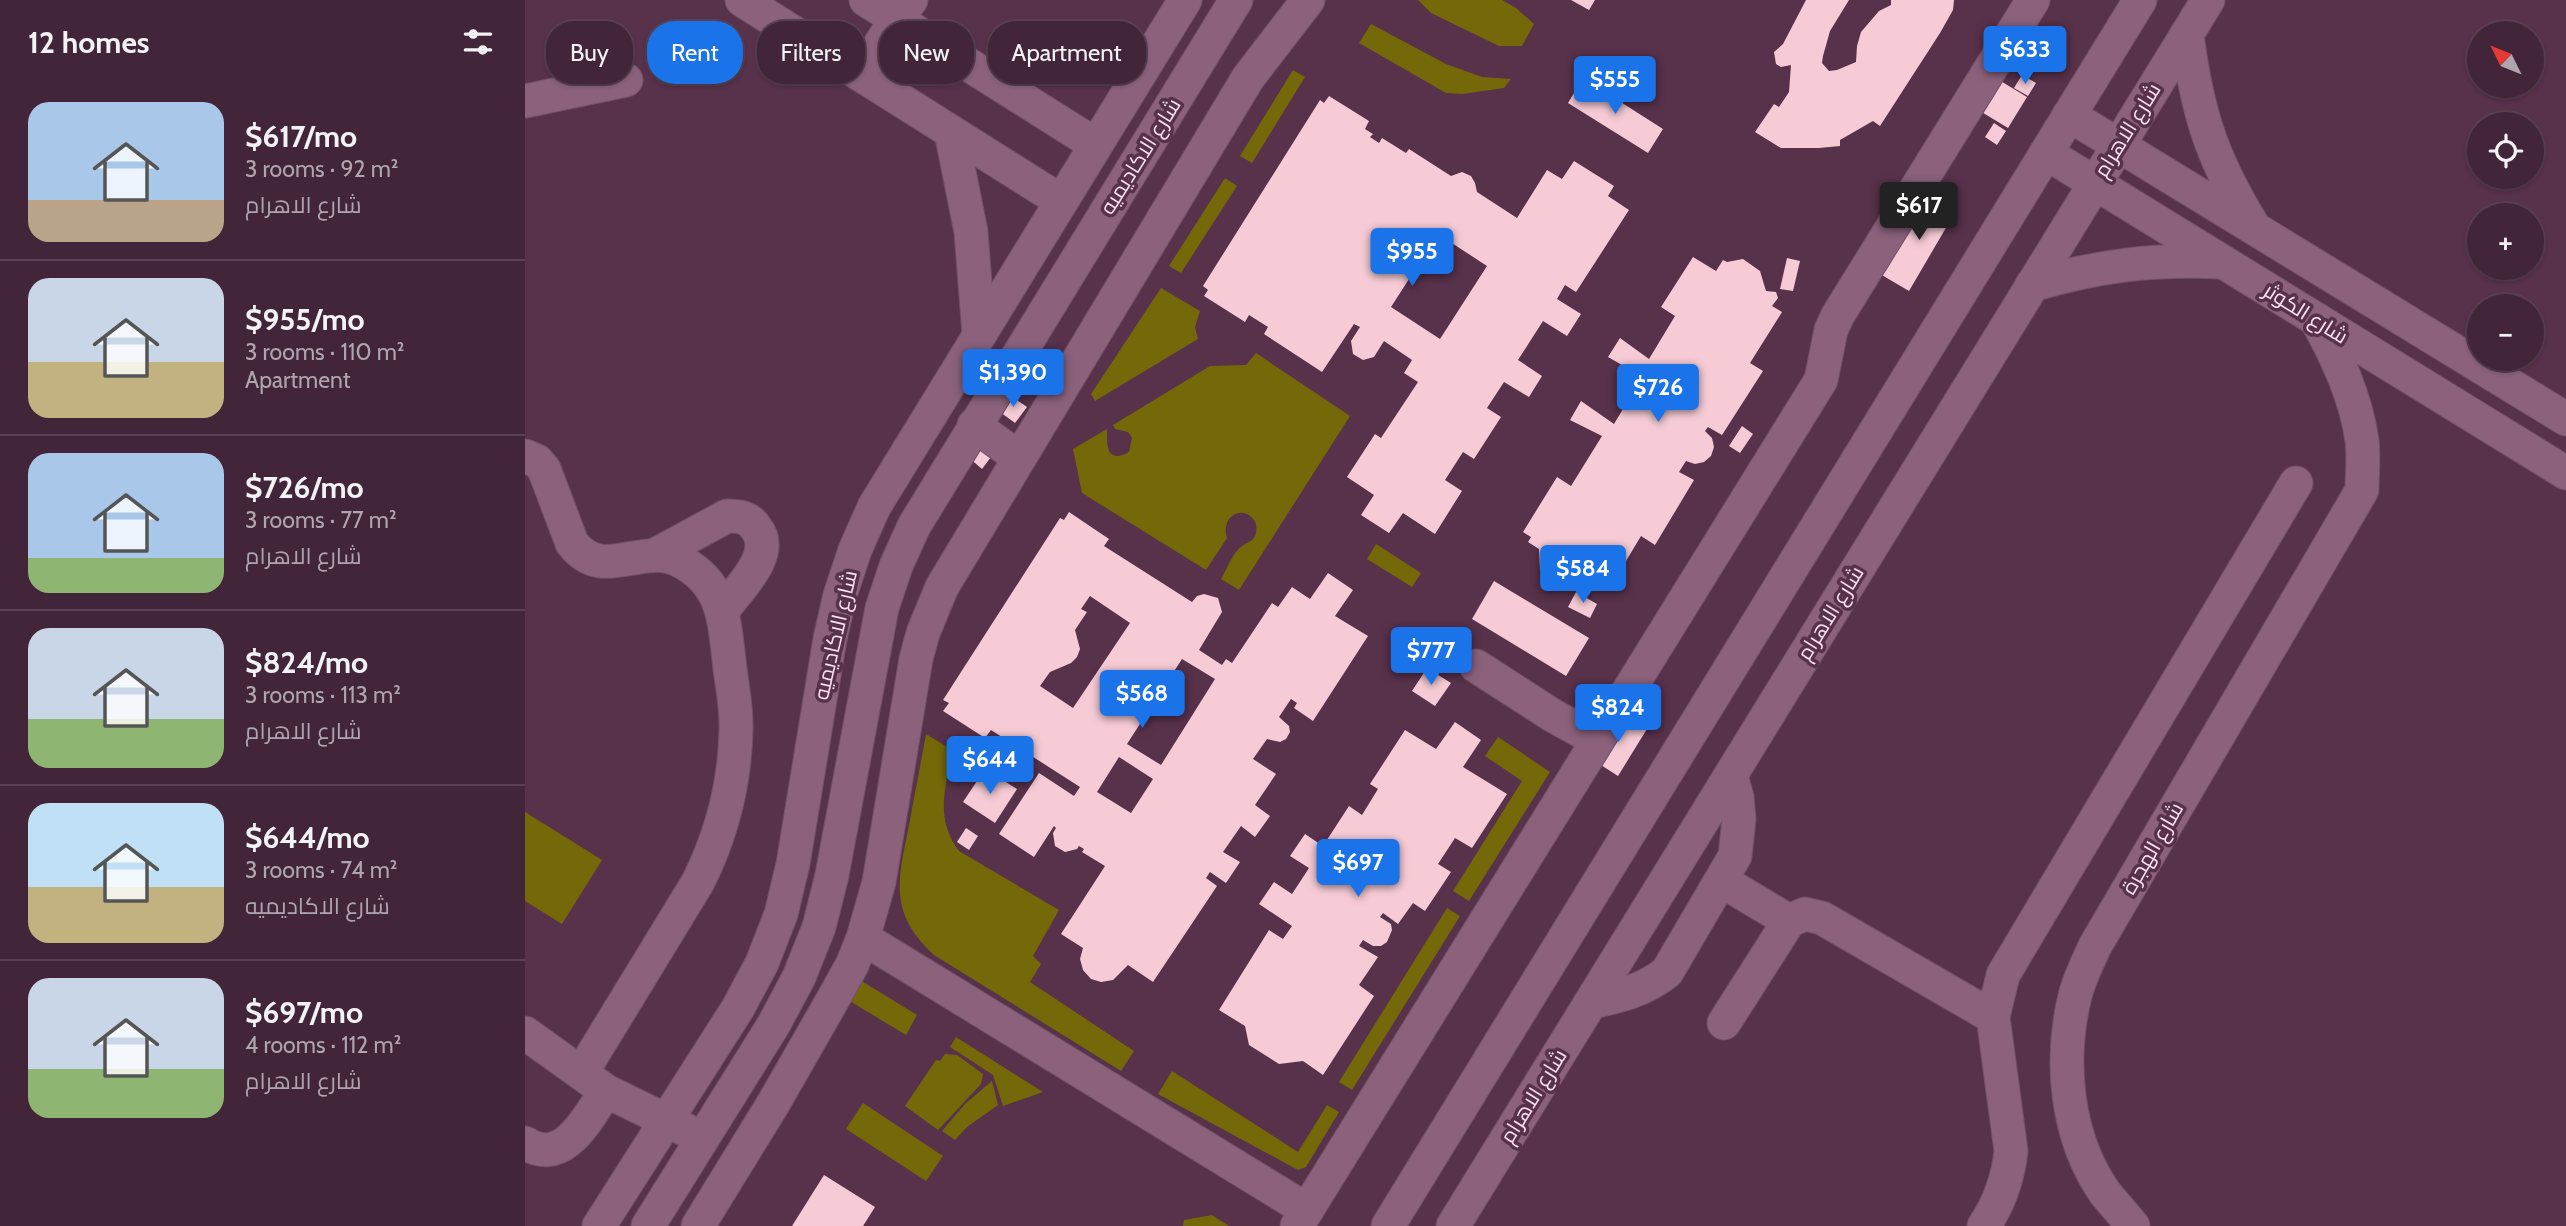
<!DOCTYPE html>
<meta charset="utf-8">
<style>
:root{--surface:#422538;--page:#4c3143;--text:#f1f3f6;--muted:#aea5ae;--line:#5a4253;--accent:#1a73e8}
body{margin:0;font-family:Cabin,Cairo,sans-serif;background:var(--page);color:var(--text);height:100vh;display:flex;flex-direction:column;font-size:26px;white-space:nowrap}
*{box-sizing:border-box;margin:0}
p{font-size:23px;color:var(--muted)}
.icon{flex:none;width:38px;height:38px;fill:none;stroke:currentColor;stroke-width:2;stroke-linecap:round;stroke-linejoin:round}
.map{position:relative;flex:1;overflow:hidden}
.sheet{display:flex;flex-direction:column;background:var(--surface);width:525px}
.sheet>*{flex:none}
.top-card{position:absolute;left:21px;top:21px;width:665px;height:63px;display:flex;gap:14px}
.needle{width:46px;rotate:313deg}
.controls{position:absolute;left:1942px;top:21px;display:grid;gap:14px}
.controls a{display:grid;place-items:center;width:77px;height:77px;border-radius:50%;background:var(--surface);box-shadow:0 2px 5px #0004,0 0 0 2px var(--line);font-size:35px}
.price{position:absolute;translate:-50% -60px;padding:0 16px;border-radius:7px;background:var(--accent);color:#fff;font-size:23px;line-height:46px;filter:drop-shadow(0 2px 4px #0008)}
.price::after{content:'';position:absolute;left:50%;top:42px;width:21px;height:16px;margin-left:-10px;background:inherit;clip-path:polygon(0 0,100% 0,50% 100%)}
.price.current{background:#222;color:#fff}
ul{padding:0;list-style:none}
li{display:flex;align-items:center;gap:21px;height:175px;padding:0 28px}
li+li{border-top:2px solid var(--line)}
li span{display:grid;place-items:center;flex:none;width:196px;height:140px;border-radius:21px;color:#555}
li>.icon{margin-inline-start:auto}
span .icon{width:84px;height:84px;fill:#fffc;stroke-width:1}
li b{font-size:30px}
h2{display:flex;justify-content:space-between;align-items:center;height:84px;padding:0 28px;font-size:30px}
.chip{padding:0 24px;border-radius:28px;background:var(--surface);box-shadow:0 2px 5px #0004,0 0 0 2px var(--line);font-size:24px;line-height:63px}
.chip.current{background:var(--accent);color:#fff}
main{display:flex;flex:1;min-height:0}
.map>svg:first-child{display:block}
.green{fill:#756808}
.building{fill:#f6cbd6;fill-rule:evenodd}
.lines{fill:none;stroke-linecap:round;stroke-linejoin:round}
.minor-casing{stroke:#715067;stroke-width:35}
.minor{stroke:#8b617c;stroke-width:33}
.labels{text-anchor:middle;dominant-baseline:central;stroke-width:7;stroke-linejoin:round;paint-order:stroke}
.street-label{font-size:21px;fill:#fae1f1;stroke:#58314b}
</style>
<main>
<section class="sheet">
<h2>12 homes<svg class="icon" aria-label="filters" viewBox="0 0 24 24"><path d="M4 7h16M4 17h16"/><circle cx="9" cy="7" r="2"/><circle cx="15" cy="17" r="2"/></svg></h2>
<ul>
<li><span style="background:linear-gradient(#a9c7e8 70%,#b9a48a 0)"><svg class="icon" aria-label="home" viewBox="0 0 24 24"><path d="M3 11l9-7 9 7M6 9v11h12V9"/></svg></span><div><b>$617/mo</b><p>3 rooms · 92 m²</p><p>شارع الاهرام</p></div></li>
<li><span style="background:linear-gradient(#c9d6e8 60%,#c2b280 0)"><svg class="icon" aria-label="home" viewBox="0 0 24 24"><path d="M3 11l9-7 9 7M6 9v11h12V9"/></svg></span><div><b>$955/mo</b><p>3 rooms · 110 m²</p><p>Apartment</p></div></li>
<li><span style="background:linear-gradient(#a9c7e8 75%,#8fb573 0)"><svg class="icon" aria-label="home" viewBox="0 0 24 24"><path d="M3 11l9-7 9 7M6 9v11h12V9"/></svg></span><div><b>$726/mo</b><p>3 rooms · 77 m²</p><p>شارع الاهرام</p></div></li>
<li><span style="background:linear-gradient(#c9d6e8 65%,#8fb573 0)"><svg class="icon" aria-label="home" viewBox="0 0 24 24"><path d="M3 11l9-7 9 7M6 9v11h12V9"/></svg></span><div><b>$824/mo</b><p>3 rooms · 113 m²</p><p>شارع الاهرام</p></div></li>
<li><span style="background:linear-gradient(#bfe0f5 60%,#c2b280 0)"><svg class="icon" aria-label="home" viewBox="0 0 24 24"><path d="M3 11l9-7 9 7M6 9v11h12V9"/></svg></span><div><b>$644/mo</b><p>3 rooms · 74 m²</p><p>شارع الاكاديميه</p></div></li>
<li><span style="background:linear-gradient(#c9d6e8 65%,#8fb573 0)"><svg class="icon" aria-label="home" viewBox="0 0 24 24"><path d="M3 11l9-7 9 7M6 9v11h12V9"/></svg></span><div><b>$697/mo</b><p>4 rooms · 112 m²</p><p>شارع الاهرام</p></div></li>
</ul>
</section>
<div class="map">
<svg width="2041" height="1226" viewBox="0 0 2041 1226">
<rect width="100%" height="100%" fill="#58314b"/>
<!-- green -->
<g class="green">
<path d="M893,0h84l14,8 18,16 -12,22h-23l-68,-33z"/>
<path d="M846,24l75,40 36,13 29,2 -7,9 -42,6 -16,-1 -87,-50z"/>
<path d="M768,70l12,7 -53,86 -12,-7z"/>
<path d="M700,178l12,8 -56,87 -12,-7z"/>
<path d="M636,288l39,23 -5,16 3,12 -103,62 -4,-7z"/>
<path d="M731,353l94,63 -111,174 -18,-11c6,-10 12,-27 21,-33 5,-4 10,-4 13,-10 2,-5 2,-12 -1,-16 -11,-16 -34,-4 -27,18l-21,32 -124,-77 -9,-44 34,-20c0,14 -2,36 22,23l3,-14 -4,-6 -13,-3 -2,-4 97,-59 36,-1z"/>
<path d="M851,544l45,29 -9,14 -45,-28z"/>
<path d="M401,734l26,16c-6,38 -18,67 7,101l100,59 -26,46 8,8 -11,18 104,69 -13,20 -187,-116c-48,-44 -35,-78 -24,-135 5,-29 11,-57 16,-86z"/>
<path d="M973,737l52,35 -81,129 -16,-10 69,-110 -37,-25z"/>
<path d="M0,812l77,48 -40,64 -37,-23z"/>
<path d="M922,908l13,8 -108,174 -13,-8z"/>
<path d="M335,980l57,35 -11,20 -58,-35z"/>
<path d="M431,1037l87,55 -40,14 -10,-31 -43,-28z"/>
<path d="M420,1054l12,1 26,19 -2,10 -43,46 -33,-24 31,-46 4,1z"/>
<path d="M647,1071l126,81 29,-47 12,7 -33,55 -8,3 -140,-76z"/>
<path d="M467,1081l6,24 -31,22 -12,13 -13,-9 23,-27z"/>
<path d="M338,1103l80,53 -17,25 -80,-52z"/>
<path d="M687,1215l17,11h-46l1,-6z"/>
</g>
<!-- building -->
<g class="building">
<path d="M1046,0h24l-6,10z"/>
<path d="M1281,0h43l-19,31 -7,25 -1,7 7,8 8,-1 19,-8 1,-16 4,-14 18,-21 12,-6v-5h63l-1,10 -13,23 -60,93 -7,-5 -33,19v6l-21,2h-38l-26,-16 19,-28 5,3 10,-15 2,-27 -10,2 -5,-3 -2,-12 9,-8z"/>
<path d="M1497,75l14,8 -8,13 -14,-8z"/>
<path d="M1058,78l80,51 -15,24 -80,-50z"/>
<path d="M1474,80l28,17 -19,31 -28,-17z"/>
<path d="M804,96l40,25 -4,8 8,5 -3,3 9,6 3,-5 24,15 3,-4 42,27 11,-4 9,4 4,7 2,9 40,26 30,-48 15,9 12,-18 40,25 -6,10 21,14 -53,82 -11,-7 -8,14 24,15 -14,22 -24,-15 -25,39 24,16 -13,21 -25,-15 -17,26 14,9 -27,42 -11,-7 -18,28 17,11 -27,43 -32,-21 -14,20 -28,-18 13,-20 -27,-18 28,-43 6,4 37,-56 -14,-9 8,-13 -28,-19 -10,16 -11,3 -10,-6 -2,-13 9,-14 -6,-3 -32,48 -58,-38 4,-7 -19,-12 -4,7 -41,-26 4,-6 -5,-4 117,-186 4,3zM913,234l49,32 -47,73 -49,-32z"/>
<path d="M1469,123l12,8 -9,14 -12,-8z"/>
<path d="M1406,193l26,16 -48,82 -29,-17z"/>
<path d="M1168,257l23,14 7,-11 4,2 16,-3 17,12 6,20 10,1 2,6 -6,8 10,6 -32,51 13,8 -41,64 -14,-8 -3,4 7,7 2,9 -3,9 -7,6 -9,2 -9,-3 -7,11 15,8 -39,65 -14,-9 -30,50 -14,-9 -4,4h-5l-6,-3 -22,5 -20,-13 -1,-21 -11,-7 3,-5 -8,-5 34,-55 14,9 31,-50 -32,-16 11,-19 33,23 15,-25 14,-22 -35,-20 12,-19 29,21 26,-43 -14,-9z"/>
<path d="M1262,258l13,3 -7,30 -13,-2z"/>
<path d="M486,396l16,11 -12,16 -15,-11z"/>
<path d="M1217,426l11,8 -13,19 -11,-7z"/>
<path d="M454,442l15,11 -12,16 -14,-12z"/>
<path d="M544,512l40,27 -5,7 88,56 5,-6 7,-2 14,4 4,14 -23,38 23,15 4,-6 6,4 40,-60 6,4 14,-20 18,12 18,-26 25,17 -18,26 33,20 -55,85 -19,-13 3,-5 -6,-4 -12,18 10,9 1,6 -4,7 -6,3 -13,-3 -14,20 23,15 -21,31 15,11 -15,21 -14,-11 -18,26 17,10 -14,21 -16,-11 -4,6 11,8 -64,96 -25,-17 -15,15 -12,2 -10,-3 -8,-9 -3,-11 3,-11 -22,-14 44,-68 -23,-14 2,-3 -5,-3 -2,3 -12,3 -10,-6 -2,-13 3,-5 -2,-2 -20,31 -35,-23 40,-61 35,23 6,-9 -89,-57 -6,8 -42,-27 6,-8 -6,-3 117,-182 4,2zM565,596l40,27 -57,85 -33,-22 10,-14 21,-9 6,-6 3,-8 -5,-19 12,-18 -6,-3zM657,659l33,20 -54,86 -34,-21zM594,757l34,22 -22,34 -34,-21z"/>
<path d="M969,581l95,57 -23,38 -94,-57z"/>
<path d="M1051,592l21,12 -7,14 -22,-11z"/>
<path d="M902,668l24,15 -16,23 -23,-15z"/>
<path d="M1094,711l28,18 -29,47 -28,-18z"/>
<path d="M930,722l26,18 -18,27 44,27 -35,54 -17,-10 -17,26 13,8 -26,39 -12,-8 -15,21 -15,-11 -3,4 11,7 1,6 -5,12 -6,4h-8l-10,-6 -4,6 19,11 -19,28 15,11 -51,79 -20,-14 -24,3 -30,-19 -4,-19 -26,-16 50,-80 14,9 9,-13 -33,-22 15,-22 18,12 17,-26 -19,-12 15,-22 18,12 26,-40 13,9 16,-26 -8,-5 35,-54 31,19z"/>
<path d="M460,769l32,20 -22,34 -32,-21z"/>
<path d="M441,828l12,8 -9,14 -12,-8z"/>
<path d="M299,1175l51,32 -12,19h-71z"/>
</g>
<g class="lines">
<defs>
<g id="minor">
<path d="M217,0l319,201"/>
<path d="M341,0l230,145"/>
<path d="M1662,35c10,76 24,122 65,189"/>
<path d="M336,75l35,-56 15,-19"/>
<path d="M0,101l101,-21"/>
<path d="M1544,115l497,304"/>
<path d="M426,132l20,100 8,102"/>
<path d="M1521,153l520,320"/>
<path d="M1507,285c66,-19 118,-26 187,-23"/>
<path d="M449,425l45,33"/>
<path d="M0,456l12,5 7,8 28,74c31,41 69,-2 108,18 43,22 44,57 49,99 2,22 8,46 7,69 -1,54 -14,105 -38,153l-116,190"/>
<path d="M132,554l70,-38c12,0 22,1 29,12 21,26 -18,61 -33,82"/>
<path d="M951,666l76,49 45,25"/>
<path d="M1197,881l67,40"/>
<path d="M338,938l444,272"/>
<path d="M1066,1002c27,-5 54,-12 76,-30l68,-116 4,-37 -2,-22 -6,-21"/>
<path d="M1199,1023l65,-102 16,-7 17,4 171,99"/>
<path d="M0,1033l81,58 80,39"/>
<path d="M0,1143c39,25 63,-26 81,-52"/>
<path d="M74,1226l139,-218 24,-45 19,-49 12,-50 37,-225 10,-44 15,-45 19,-43 311,-507"/>
<path d="M123,1226l126,-202 25,-47 20,-50 13,-52 50,-267 14,-42 18,-40 322,-526"/>
<path d="M173,1226l75,-122 63,-110 16,-29 11,-27 16,-56 37,-223 7,-26 19,-46 306,-509 60,-78"/>
<path d="M772,1226l524,-846 10,-50 7,-15 195,-315"/>
<path d="M863,1226l752,-1226"/>
<path d="M928,1226l755,-1226"/>
<path d="M1459,1226c16,-24 24,-47 27,-75l-18,-134 10,-42 293,-492"/>
<path d="M1608,1226c-9,-11 -19,-22 -28,-33 -39,-56 -46,-132 -30,-197 4,-17 13,-34 20,-50l267,-456c0,-16 2,-34 0,-49 -6,-44 -25,-84 -46,-122"/>
</g>
</defs>
<!-- minor casing -->
<use href="#minor" class="minor-casing"/>
<!-- minor -->
<use href="#minor" class="minor"/>
</g>
<g class="labels">
<!-- street labels -->
<g class="street-label">
<text transform="translate(1602 130) rotate(-58)">شارع الاهرام</text>
<text transform="translate(615 156) rotate(-58)">شارع الاكاديميه</text>
<text transform="translate(1781 313) rotate(32)">شارع الكوثر</text>
<text transform="translate(1305 613) rotate(-58)">شارع الاهرام</text>
<text transform="translate(310 635) rotate(-77)">شارع الاكاديميه</text>
<text transform="translate(1627 848) rotate(-60)">شارع الهجرة</text>
<text transform="translate(1008 1096) rotate(-58)">شارع الاهرام</text>
</g>
</g>
</svg>
<div class="controls">
<a><svg class="needle" viewBox="-14 -14 28 28"><path d="M0-13l5 13h-10z" fill="#e53935"/><path d="M0 13l5-13h-10z" fill="#aea5ae"/></svg></a>
<a><svg class="icon" aria-label="locate" viewBox="0 0 24 24"><circle cx="12" cy="12" r="6"/><path d="M12 2v4M12 18v4M2 12h4M18 12h4"/></svg></a>
<a>+</a>
<a>−</a>
</div>
<b class="price" style="left:1500px;top:86px">$633</b>
<b class="price" style="left:1090px;top:116px">$555</b>
<b class="price current" style="left:1394px;top:242px">$617</b>
<b class="price" style="left:887px;top:288px">$955</b>
<b class="price" style="left:488px;top:409px">$1,390</b>
<b class="price" style="left:1133px;top:424px">$726</b>
<b class="price" style="left:1058px;top:605px">$584</b>
<b class="price" style="left:906px;top:687px">$777</b>
<b class="price" style="left:617px;top:730px">$568</b>
<b class="price" style="left:1093px;top:744px">$824</b>
<b class="price" style="left:465px;top:796px">$644</b>
<b class="price" style="left:833px;top:899px">$697</b>
<div class="top-card">
<a class="chip">Buy</a>
<a class="chip current">Rent</a>
<a class="chip">Filters</a>
<a class="chip">New</a>
<a class="chip">Apartment</a>
</div>
</div>
</main>
